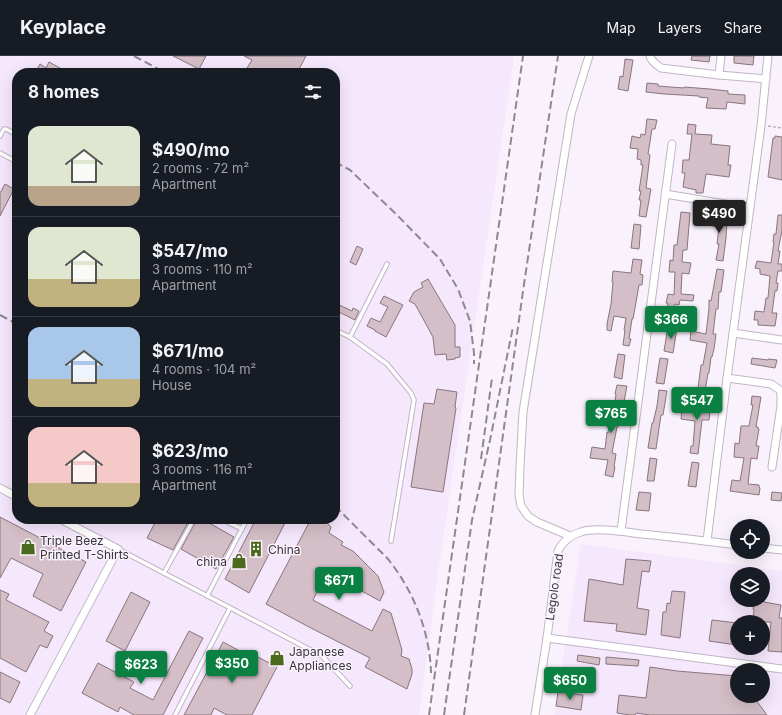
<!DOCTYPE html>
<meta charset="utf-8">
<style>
:root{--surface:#171b24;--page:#20242c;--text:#f1f3f6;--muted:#9ea1a6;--line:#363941;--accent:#0b8043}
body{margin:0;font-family:Inter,sans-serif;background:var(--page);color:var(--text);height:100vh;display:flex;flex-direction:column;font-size:15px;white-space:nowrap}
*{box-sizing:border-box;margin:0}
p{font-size:13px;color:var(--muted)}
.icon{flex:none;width:22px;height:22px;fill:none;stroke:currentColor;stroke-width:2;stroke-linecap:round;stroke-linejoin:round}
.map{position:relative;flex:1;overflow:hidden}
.drawer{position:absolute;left:12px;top:12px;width:328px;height:456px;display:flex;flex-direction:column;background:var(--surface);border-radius:16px;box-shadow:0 4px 16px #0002}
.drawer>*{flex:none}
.buttons{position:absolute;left:730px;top:463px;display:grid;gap:8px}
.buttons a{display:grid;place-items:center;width:40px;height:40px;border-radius:50%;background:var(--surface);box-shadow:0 4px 16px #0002;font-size:20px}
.price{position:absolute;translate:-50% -34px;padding:0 9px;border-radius:4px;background:var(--accent);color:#fff;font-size:13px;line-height:26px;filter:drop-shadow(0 1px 2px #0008)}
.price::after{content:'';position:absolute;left:50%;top:24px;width:12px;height:9px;margin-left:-6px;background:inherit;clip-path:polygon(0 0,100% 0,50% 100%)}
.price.on{background:#222;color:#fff}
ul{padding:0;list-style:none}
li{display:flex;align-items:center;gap:12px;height:100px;padding:0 16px}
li+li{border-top:1px solid var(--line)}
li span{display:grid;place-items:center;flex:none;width:112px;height:80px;border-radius:12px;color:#555}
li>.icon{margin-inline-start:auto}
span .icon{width:48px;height:48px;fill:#fffc;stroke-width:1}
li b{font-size:17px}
h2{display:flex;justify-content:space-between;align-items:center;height:48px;padding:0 16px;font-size:17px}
header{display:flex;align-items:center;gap:24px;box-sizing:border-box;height:56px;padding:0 20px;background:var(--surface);border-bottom:1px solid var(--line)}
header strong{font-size:19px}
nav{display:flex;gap:22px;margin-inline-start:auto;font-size:14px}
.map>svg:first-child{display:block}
.built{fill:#f5e7fc;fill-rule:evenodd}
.building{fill:#d4bec7;stroke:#89757e}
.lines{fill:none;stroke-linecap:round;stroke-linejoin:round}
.service-casing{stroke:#c1b5c7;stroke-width:5.5}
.minor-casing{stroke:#c1b5c7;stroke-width:9}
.path{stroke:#b4aeb8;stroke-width:1.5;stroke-dasharray:3 2;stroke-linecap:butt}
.service{stroke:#fff;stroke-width:3.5}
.minor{stroke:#fff;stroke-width:7}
.rail{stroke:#8e8891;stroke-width:2;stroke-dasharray:8 4;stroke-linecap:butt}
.labels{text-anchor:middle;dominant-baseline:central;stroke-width:3;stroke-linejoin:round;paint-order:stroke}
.poi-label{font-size:12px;fill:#39343b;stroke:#f9f2fd;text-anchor:start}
.street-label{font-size:12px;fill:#39343b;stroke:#f9f2fd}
</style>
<header>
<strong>Keyplace</strong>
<nav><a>Map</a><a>Layers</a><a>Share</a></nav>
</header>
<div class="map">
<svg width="782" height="659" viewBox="0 0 782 659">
<rect width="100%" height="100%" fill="#f9f2fd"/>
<!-- built -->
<g class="built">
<path d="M0,0h514l-78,531 -17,128h-419zM17,17h318v446h-318z"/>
<path d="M581,488l201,27v144h-228zM737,518h26v26h-26zM737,566h26v26h-26zM737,614h26v26h-26z"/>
</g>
<!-- building -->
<g class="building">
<path d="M173,0h33l-7,13z"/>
<path d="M244,0h62l-9,17h-53l8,-13z"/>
<path d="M692,0h18l-1,6 -18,-2z"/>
<path d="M734,0h20l-1,9 -19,-2z"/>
<path d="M625,3l8,1 -5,31 -10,-2 2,-13 3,1z"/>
<path d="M49,6l20,11h-28l-5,-2 4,-7 6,4z"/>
<path d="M647,27l11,1v2l26,2v-1l26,2 18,2v3l17,1v9l-18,-2 -1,7 -20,-1 2,-10 -9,-1v-1l-35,-2 -18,-2z"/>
<path d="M647,63l10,1 -2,9h-3l-4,25 2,1 -4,33 5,1 -5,28 -7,-1 2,-16h-2l2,-9h-2l4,-26h-2v-5l-4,-1 1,-10 -8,-1 2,-12 8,2 1,-4 4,1z"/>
<path d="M688,68l8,1 -1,9 17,1 -1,9 19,2 -2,19h3l-2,12 -23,-3 -3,19h-7v-3l-13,-3 2,-14h-3l1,-13h6l3,-26h-5z"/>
<path d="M775,80l7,1v43l-14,-3 5,-39h2z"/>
<path d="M5,128l9,5 -14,27v-23z"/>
<path d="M681,156l9,1 -3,37h-4l-1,12 9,1 -2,11 -7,-1 -1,21 13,1 -1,6 -13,-1 -1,5 -4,-1 -2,16 -8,-1 3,-16h-2l2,-9 6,1 1,-23h-6l1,-12 3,1 1,-16h3z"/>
<path d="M708,159l8,1v3h11l-1,19 -3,23 -7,-1 3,-16h-2l2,-17 -12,-2z"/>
<path d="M778,159h4v15l-4,21h2l-2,13h4v7h-4l-2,12h2l-1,8h-2l-3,22h5l-2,13 -17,-1v-5h-4l1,-9 9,1 2,-14h2l2,-22 -10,-2v-5l-5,-1 2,-7 14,2 3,-21h-1l1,-8h2z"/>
<path d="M634,168l7,1 -2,24 -8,-1z"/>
<path d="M357,190l6,3 -7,16 -6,-3z"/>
<path d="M633,203l9,1 -2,14 3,1 -1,10h-3l-6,34h-1l-3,20h2l-2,7 -6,-1 2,-15h-1l2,-12 -12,-2 -3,15 -4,-1v-6l4,-20 2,-22h-1l1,-11 18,2z"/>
<path d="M717,213l7,1 -3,22h-2l-1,17h-2l-3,25h3l-2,15 -2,8h-1l-2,16h-1l-4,24 -7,-1 4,-31h2l4,-22 -17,-3 1,-9 15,3 3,-26v-8l2,1z"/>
<path d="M428,223l27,46v22h5v10l-5,1v1l-8,1 -1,-6 -11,1 -2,-18 -18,-33 -6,-3 5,-9 9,-5 -2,-4z"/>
<path d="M384,240l19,9 -17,32 -11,-6v-1l-8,-4 4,-8 9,4 8,-15 -8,-4z"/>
<path d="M335,247l17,8 1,-3 6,3 -4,9 -20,-10z"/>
<path d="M668,271l9,1 -4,25 -9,-2z"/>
<path d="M618,298l7,1 -3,24 -8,-2z"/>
<path d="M660,302l8,1 -4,25 -8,-1z"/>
<path d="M752,302l16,2v-1l9,1 -2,8 -24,-4z"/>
<path d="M617,329l10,1 -5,26 -2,-1 -2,16h-1l-5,26 4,1 -2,13h1l-2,10 -8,-2 3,-15 -18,-2 2,-11 13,2 2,-17 1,1 2,-16h3l3,-23h-1z"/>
<path d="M437,333l20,3 -2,15 1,1 -13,84 -32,-5 13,-84 10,1z"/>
<path d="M659,334l8,1 -4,24h-2l-5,34 -8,-1 4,-25h1l4,-17z"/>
<path d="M699,340l9,1 -2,15h4l-1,8h-7l-4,34 -8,-1 1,-7h2l2,-25 -14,-2 1,-10 15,2z"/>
<path d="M752,340l9,1 -5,30h2v2h1l-3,17h3l-2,13 -6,-1 -3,26 11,1v2l1,1 -1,7 -29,-4 2,-11 8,1 4,-23 -10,-1 1,-14 4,1 2,-18h8l4,-21h-2z"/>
<path d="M650,402l7,1 -3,22h-7z"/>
<path d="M692,406l7,1 -3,24 -8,-1z"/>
<path d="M639,436l12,1 -2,18 -13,-1z"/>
<path d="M772,436l10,1 -1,8 -10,-1z"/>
<path d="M0,461l86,45 -25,49 -28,-15 10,-22 -32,-16 -11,20z"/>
<path d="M157,463h33l-17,31 -26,-12z"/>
<path d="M197,463h5l32,18 -18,32 -35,-20z"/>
<path d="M256,463h31l-38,74 -24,-14z"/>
<path d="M311,463h12l8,8 -2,6 14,9 -2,3 12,6 25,25 6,16 -4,9 -53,-29 -14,28 59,31 11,-22 8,4 11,37 -1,6 8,3 3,10v5l-5,15 -42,-22 5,-9 -61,-31 -43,-23z"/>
<path d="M626,503l25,2 -2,11 -7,-1 -5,37 12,2 -3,25 -30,-4 1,-7 -33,-3 5,-42 34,6z"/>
<path d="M0,534l9,4 -3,6 43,22 -5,9 9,5 -6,12 -7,-3 -14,27 -26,-14z"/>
<path d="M672,535l13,1 -5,46 -19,-3 2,-23h3l1,-9 3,1z"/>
<path d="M131,536l19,10 -25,49 -19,-10z"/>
<path d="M754,544h10v2l17,3 -2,13h3v34l-14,-1 3,-29h-18l1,-13h-1z"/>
<path d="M712,564l25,3v22l-28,-4z"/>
<path d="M189,575l14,7 -40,77h-29l-14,-8 -2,5 -36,-19 16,-30 36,19 -4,6 23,12z"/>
<path d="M223,586l30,16 1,-3 23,12 -25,48h-25l-13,-7 -3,7h-27z"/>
<path d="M578,599l22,3 -1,7 -22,-4z"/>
<path d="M606,601l33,3 -1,6 -32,-2z"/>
<path d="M650,611l27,4 60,5v20h16l14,19h-117l-14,-2 -1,2h-5l-13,-2 2,-18 27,3z"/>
<path d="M0,616l20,10 -10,21 -10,-5z"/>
<path d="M558,636l25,3 -2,15 -25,-4z"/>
</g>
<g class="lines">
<defs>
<g id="service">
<path d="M0,80l4,-7h2l11,6"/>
<path d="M0,97l17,9"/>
<path d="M335,274l15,7 37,27 24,29 3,7 -23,141"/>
<path d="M350,281l37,-73"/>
<path d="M221,463l21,10"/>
<path d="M118,493l204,107 28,30"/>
<path d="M164,517l30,-54"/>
<path d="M207,540l40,-77"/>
<path d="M175,659l55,-107"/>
</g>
<g id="minor">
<path d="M650,0c1,5 7,9 11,12l58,7 47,4"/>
<path d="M719,19l2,-19"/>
<path d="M665,138l84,14"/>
<path d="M733,277l49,7"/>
<path d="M727,322l44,6 9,6 1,4v12l-9,61"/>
<path d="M0,432l17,9"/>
<path d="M621,475l51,-387"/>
<path d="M570,480l-33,-14 -9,-6 -7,-10 -2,-11 1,-28 3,-55 48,-298 18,-58"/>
<path d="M707,485l20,-163 34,-252 7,-70"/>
<path d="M763,492l19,2"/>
<path d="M547,582l235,31"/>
<path d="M30,659l88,-166 -58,-30"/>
<path d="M535,659l12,-77 11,-87c5,-10 12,-16 23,-19 15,-5 44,0 61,2 32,3 63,7 95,11"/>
</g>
</defs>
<!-- service casing -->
<use href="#service" class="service-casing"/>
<!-- minor casing -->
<use href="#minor" class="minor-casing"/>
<!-- path -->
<path class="path" d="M768,70l14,2"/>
<!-- service -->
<use href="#service" class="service"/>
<!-- minor -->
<use href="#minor" class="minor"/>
<!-- rail -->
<g class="rail">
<path d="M134,0l32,17"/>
<path d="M335,106l15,8 47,45 43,44 18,30 12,32 4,32v11"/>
<path d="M0,259l17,9"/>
<path d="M481,403l11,-81"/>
<path d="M335,450c13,13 26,26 39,39 6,6 12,11 17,18 24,31 39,71 40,110"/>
<path d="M429,659l94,-659"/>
<path d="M444,659l28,-195 18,-80 23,-113"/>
<path d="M464,659l59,-424 35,-235"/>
</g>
</g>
<!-- icons -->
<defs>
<symbol id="shop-bare" viewBox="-9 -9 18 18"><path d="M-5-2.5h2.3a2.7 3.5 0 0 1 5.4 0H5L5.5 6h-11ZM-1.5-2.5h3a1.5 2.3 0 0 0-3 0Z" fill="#4c6a1e" stroke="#f9f2fd" stroke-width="2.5" paint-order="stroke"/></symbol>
<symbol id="building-bare" viewBox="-9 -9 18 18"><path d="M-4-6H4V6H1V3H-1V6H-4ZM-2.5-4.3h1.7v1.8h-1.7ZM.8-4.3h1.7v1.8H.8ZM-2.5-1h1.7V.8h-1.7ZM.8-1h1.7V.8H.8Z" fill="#4c6a1e" stroke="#f9f2fd" stroke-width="2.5" paint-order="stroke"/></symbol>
</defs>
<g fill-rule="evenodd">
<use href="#shop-bare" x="17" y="480" width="22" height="22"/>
<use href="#building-bare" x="245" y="482" width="22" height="22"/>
<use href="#shop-bare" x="228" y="494" width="22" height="22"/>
<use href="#shop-bare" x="266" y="591" width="22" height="22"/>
</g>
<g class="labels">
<!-- poi labels -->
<g class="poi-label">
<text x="40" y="484">Triple Beez<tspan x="40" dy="14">Printed T-Shirts</tspan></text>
<text x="268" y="493">China</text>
<text x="227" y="505" text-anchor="end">china</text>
<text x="289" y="595">Japanese<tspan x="289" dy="14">Appliances</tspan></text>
</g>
<!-- street labels -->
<g class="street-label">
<text transform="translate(554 531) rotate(-82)">Legolo road</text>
</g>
</g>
</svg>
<div class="buttons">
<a><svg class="icon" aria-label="locate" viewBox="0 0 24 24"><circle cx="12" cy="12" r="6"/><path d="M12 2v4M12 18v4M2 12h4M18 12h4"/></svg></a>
<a><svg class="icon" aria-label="layers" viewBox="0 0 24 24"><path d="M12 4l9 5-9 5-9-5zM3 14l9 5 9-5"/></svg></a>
<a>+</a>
<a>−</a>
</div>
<b class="price on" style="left:719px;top:178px">$490</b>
<b class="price" style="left:671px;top:284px">$366</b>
<b class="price" style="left:697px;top:365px">$547</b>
<b class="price" style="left:611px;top:378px">$765</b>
<b class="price" style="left:339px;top:545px">$671</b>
<b class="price" style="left:232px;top:628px">$350</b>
<b class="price" style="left:141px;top:629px">$623</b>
<b class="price" style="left:570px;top:645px">$650</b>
<section class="drawer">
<h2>8 homes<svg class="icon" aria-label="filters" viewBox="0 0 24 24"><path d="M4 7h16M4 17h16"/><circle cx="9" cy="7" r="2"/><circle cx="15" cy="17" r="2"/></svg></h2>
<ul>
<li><span style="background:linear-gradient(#dfe7d0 75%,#b9a48a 0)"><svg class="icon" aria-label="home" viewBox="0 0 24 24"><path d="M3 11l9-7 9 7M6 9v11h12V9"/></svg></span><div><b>$490/mo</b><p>2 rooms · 72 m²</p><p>Apartment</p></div></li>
<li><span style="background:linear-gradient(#dfe7d0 65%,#c2b280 0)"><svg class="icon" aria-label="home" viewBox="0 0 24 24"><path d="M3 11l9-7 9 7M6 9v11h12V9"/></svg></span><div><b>$547/mo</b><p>3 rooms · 110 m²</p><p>Apartment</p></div></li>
<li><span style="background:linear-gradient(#a9c7e8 65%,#c2b280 0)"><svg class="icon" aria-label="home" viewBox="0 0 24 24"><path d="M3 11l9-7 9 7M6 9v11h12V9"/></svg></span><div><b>$671/mo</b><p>4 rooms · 104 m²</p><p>House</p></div></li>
<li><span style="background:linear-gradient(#f6c9c9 70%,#c2b280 0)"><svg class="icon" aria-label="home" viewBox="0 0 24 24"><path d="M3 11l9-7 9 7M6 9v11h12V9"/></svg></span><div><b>$623/mo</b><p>3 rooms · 116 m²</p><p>Apartment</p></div></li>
</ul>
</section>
</div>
